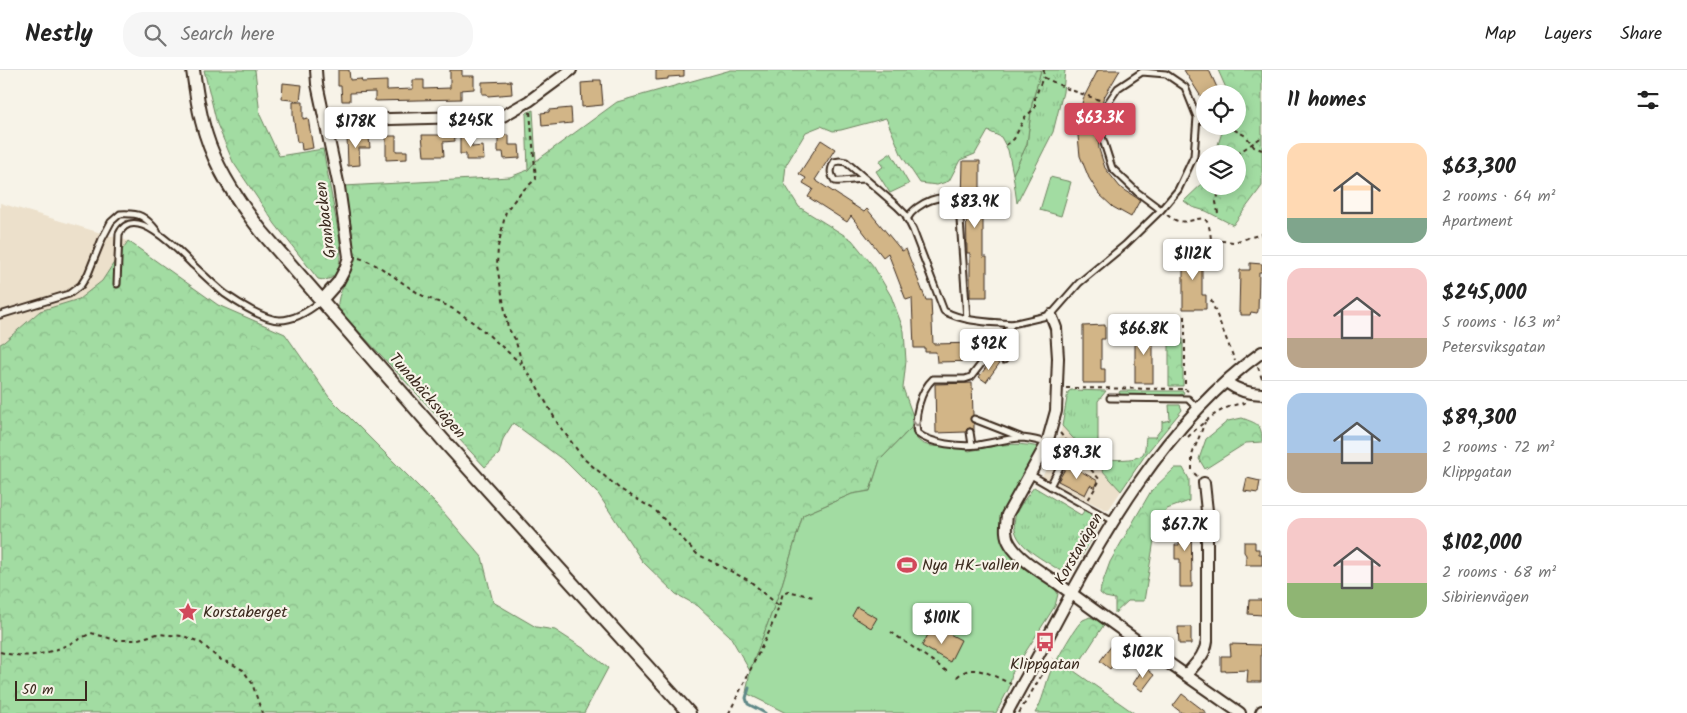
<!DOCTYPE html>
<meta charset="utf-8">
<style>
:root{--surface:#fff;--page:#f6f6f6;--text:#222;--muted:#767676;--line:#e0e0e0;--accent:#d1495b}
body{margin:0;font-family:Kalam,sans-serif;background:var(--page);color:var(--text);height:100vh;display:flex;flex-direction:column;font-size:19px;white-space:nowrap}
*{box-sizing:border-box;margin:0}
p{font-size:16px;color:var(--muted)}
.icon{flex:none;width:28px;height:28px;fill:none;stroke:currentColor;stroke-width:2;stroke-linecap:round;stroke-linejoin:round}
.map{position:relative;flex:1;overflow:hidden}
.details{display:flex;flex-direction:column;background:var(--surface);width:425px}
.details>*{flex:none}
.fabs{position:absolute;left:1196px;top:15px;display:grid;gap:10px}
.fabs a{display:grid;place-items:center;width:50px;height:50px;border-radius:50%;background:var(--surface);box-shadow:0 2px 12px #0003;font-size:25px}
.scale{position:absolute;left:15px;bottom:12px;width:72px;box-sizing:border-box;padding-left:5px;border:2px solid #3b2a1e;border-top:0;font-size:14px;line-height:18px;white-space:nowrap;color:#3b2a1e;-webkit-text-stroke:4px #f7f3e8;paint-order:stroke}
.price{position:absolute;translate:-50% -42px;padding:0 11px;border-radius:5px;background:#fff;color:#222;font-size:16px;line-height:32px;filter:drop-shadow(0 1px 2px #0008)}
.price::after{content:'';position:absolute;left:50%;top:30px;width:15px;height:11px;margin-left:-8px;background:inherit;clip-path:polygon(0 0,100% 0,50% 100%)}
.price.on{background:var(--accent);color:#fff}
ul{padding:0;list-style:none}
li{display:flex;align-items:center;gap:15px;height:125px;padding:0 25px}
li+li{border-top:1px solid var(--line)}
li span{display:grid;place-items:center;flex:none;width:140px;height:100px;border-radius:15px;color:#555}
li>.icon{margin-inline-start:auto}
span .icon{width:60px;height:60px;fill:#fffc;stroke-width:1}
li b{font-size:21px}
h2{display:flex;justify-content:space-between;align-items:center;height:60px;padding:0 25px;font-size:21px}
header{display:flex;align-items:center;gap:30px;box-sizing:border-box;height:70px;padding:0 25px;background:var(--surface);border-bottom:1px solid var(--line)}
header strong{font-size:24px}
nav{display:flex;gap:28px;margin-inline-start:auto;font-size:18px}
.search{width:350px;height:45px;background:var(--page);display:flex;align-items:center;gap:12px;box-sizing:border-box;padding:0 18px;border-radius:20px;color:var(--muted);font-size:19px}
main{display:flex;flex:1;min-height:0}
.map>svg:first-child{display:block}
.built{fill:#ece0cb}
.grass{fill:url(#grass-tufts);stroke:#6e8360}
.forest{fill:url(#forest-crowns);stroke:#6e8360}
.pitch{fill:#a2dca2;stroke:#6e8360}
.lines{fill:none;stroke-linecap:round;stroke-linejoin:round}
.stream{stroke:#5e8887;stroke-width:3}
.building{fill:#d2b587;stroke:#3b2a1e}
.service-casing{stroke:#3b2a1e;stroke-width:9}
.minor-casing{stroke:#3b2a1e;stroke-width:14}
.tertiary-casing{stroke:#3b2a1e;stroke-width:16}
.path{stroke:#3b2a1e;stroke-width:2;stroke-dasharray:4 4;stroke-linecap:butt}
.service{stroke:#f7f3e8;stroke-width:5}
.minor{stroke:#f7f3e8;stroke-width:10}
.tertiary{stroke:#f7f3e8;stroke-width:12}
.oneway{stroke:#998e83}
.labels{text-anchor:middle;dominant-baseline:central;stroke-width:4.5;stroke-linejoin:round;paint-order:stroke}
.street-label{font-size:16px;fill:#3b2a1e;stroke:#f7f3e8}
.poi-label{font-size:16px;fill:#3b2a1e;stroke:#f7f3e8;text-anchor:start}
</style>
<header>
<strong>Nestly</strong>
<div class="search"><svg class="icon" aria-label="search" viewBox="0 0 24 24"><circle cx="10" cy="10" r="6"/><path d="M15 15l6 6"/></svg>Search here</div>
<nav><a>Map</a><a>Layers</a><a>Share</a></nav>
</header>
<main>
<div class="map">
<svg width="1262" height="643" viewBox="0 0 1262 643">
<defs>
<pattern id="grass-tufts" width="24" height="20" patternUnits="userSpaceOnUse" patternTransform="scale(1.25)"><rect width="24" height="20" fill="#a2dca2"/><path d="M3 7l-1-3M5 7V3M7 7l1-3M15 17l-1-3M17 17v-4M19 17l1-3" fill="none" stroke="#8cbd8b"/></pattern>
<pattern id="forest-crowns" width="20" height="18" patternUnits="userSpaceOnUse" patternTransform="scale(1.25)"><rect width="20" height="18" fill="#a2dca2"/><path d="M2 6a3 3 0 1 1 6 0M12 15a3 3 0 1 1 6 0" fill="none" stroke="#8cbd8b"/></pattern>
</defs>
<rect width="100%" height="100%" fill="#f7f3e8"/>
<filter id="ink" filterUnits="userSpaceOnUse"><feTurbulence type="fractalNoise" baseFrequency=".02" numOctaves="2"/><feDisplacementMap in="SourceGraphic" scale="10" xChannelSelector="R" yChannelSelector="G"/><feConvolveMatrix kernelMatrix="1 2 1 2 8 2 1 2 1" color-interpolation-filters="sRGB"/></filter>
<g filter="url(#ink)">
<!-- built -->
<g class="built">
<path d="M0,133l128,38 -26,40 -23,18 -39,12 -36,31 -4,2z"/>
<path d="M1062,356l59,65 -12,18h-5l-62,-32 14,-26z"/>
</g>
<!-- grass -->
<g class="grass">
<path d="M1041,0h24l-2,22 -10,40 -36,71 -4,-29 14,-30 5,-41z"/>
<path d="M533,40l3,51 -8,9 -2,-57z"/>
<path d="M1071,320l35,1 -8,10v58c10,0 38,3 45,-5 3,-5 2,-11 3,-17h9l7,-9v-6l8,-2 -1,-15h11l2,5 -36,44 -25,37 -59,-65 6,-34z"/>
<path d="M1120,321h63l1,2 -8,4 -53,-1 -4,-3z"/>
<path d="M1034,417l47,28 4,-5 15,10v4l-25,43c-6,3 -9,4 -16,3 -19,-13 -50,-26 -44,-53 2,-9 14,-23 19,-30z"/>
</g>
<!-- forest -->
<g class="forest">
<path d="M204,0h51l5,45 19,41 44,-7 17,92c1,16 1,44 -22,38l-43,-55 -42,-62 -16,-38z"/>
<path d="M731,0h310l-9,33 -5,41 -14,30 -5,-24 -7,-13 -13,-6 -13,23 -15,6 -11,21 -12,4 -17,-2 -18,-27 -16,-38 -45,12 -8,1 -12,-5 -15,6 -20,33 -2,18 15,24 53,33 22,27 17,29 13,35 2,30 -3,27 11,31 -3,9 -31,32 -10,31 -18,3 -49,21 -22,73 -31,83 -20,-35 -32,-30 -22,-12 -34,-33 -43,-66 -33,-33 -53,-39 -10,16 -4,15 -14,13 -147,-158c-2,-18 13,-30 15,-47 3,-19 -6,-56 -9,-76l166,-9 18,-7 8,-9 81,-59z"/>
<path d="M1218,0h44v116l-29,39 -27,-14 -14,-4 -8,-6 21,-20v5h33v-32h-23l9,-28h14v-32h-12v-6z"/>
<path d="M891,83l18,31 -19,9 -14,-22 7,-4 -4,-6z"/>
<path d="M128,171l90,64 67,29 44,63 108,108 45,52 11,45 43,25 19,3 31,20 22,18 -24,45h-584v-369l4,-2 36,-31 39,-12 23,-18z"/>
<path d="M1183,269v47h-14v-46z"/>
<path d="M1242,348c16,6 20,6 20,24l-16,1 -41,26 -6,-10 7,-20 22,-18z"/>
<path d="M1175,398h8l6,11v22l-22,8 -11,19 -12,73h-16l-13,12v-14l-10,-2 -5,-4 1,-6 9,-25 41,-71z"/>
<path d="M1090,547l15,6 -31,48 60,42h-99c8,-12 10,-27 15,-40 6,-11 24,-46 33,-53 2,-1 5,-2 7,-3z"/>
</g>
<!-- pitch -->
<g class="pitch">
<path d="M1050,107l21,5 -10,34 -21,-6z"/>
<path d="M911,358c10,30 37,11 58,23 27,-5 43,-10 70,-4l-39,68 1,16 4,14 8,11 39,27 6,11 -3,12 -43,67 -3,15 -13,25h-210l-40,-20 4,-22 31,-83 22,-73 49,-21 18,-3 10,-31z"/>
</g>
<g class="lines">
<!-- stream -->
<path class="stream" d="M749,618l-3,10 2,6 17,9"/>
</g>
<!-- building -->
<g class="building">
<path d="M338,0h11l1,10 11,-1 1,3 25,-1v9l26,-1v-9h11v9l26,-1v-18h12v6h12v13l-13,1v9l-86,2v-9l-25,1v8h-8l-1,-15h-3z"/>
<path d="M656,0h28v6l-16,1v2l-12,1z"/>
<path d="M1098,0h22l-17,29 -5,38 1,12 6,19 15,19 20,13 -9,17 -18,-10 -14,-13 -10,-16 -9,-22 -2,-20 1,-18 4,-19z"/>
<path d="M1184,0h25l11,24h-15v9z"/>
<path d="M593,10h8l2,25 -21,2 -1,-24 13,-1z"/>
<path d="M511,11l1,13 -24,2 -1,-2h-5v-12z"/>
<path d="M283,13l19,2 -2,16 -18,-2z"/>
<path d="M293,32h10v17l5,-1 5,30 -11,2 -1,-8h-4l-4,-27z"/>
<path d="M571,38l1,15 -30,3 -1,-13 8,-1v-2z"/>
<path d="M443,62h11l1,9 -12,1 1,14h-20l-2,-21h21z"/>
<path d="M460,64h12v13l11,-1 1,14h-18v-6h-6z"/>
<path d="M498,65h11v10h10l1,13 -16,1 -1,-7h-5z"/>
<path d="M386,66h10v15h11v8l-21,1z"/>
<path d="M347,67h22l1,11h-11l1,17 -12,1z"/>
<path d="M821,70l14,9 -20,31 49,32 3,-3 35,42 4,-2 20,51h5l2,44 44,-1 1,18 -41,1 -1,-10h-11v-4h-11l-2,-50 -6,2 -18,-47 -5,4 -32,-41 -4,6 -39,-25 5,-8 -10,-6 3,-5 -7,-4z"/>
<path d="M963,91h17v45h3v51h4v40h-17v-44h-3l-1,-51h-4z"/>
<path d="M1183,182h22v13h-3v30h4v14h-23z"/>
<path d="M1250,193l12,1v8h-3l-1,39 -1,2 -6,-1 -1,3h-9v-3h-2l1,-42h10z"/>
<path d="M1105,255v14h-4v30h4v14h-22v-57z"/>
<rect x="1135" y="258" width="18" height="55"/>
<path d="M992,289l7,5 -13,18 -7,-5z"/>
<path d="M972,313l1,32 -3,4 4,5v8l-1,-3 -3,-1 -3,1 -1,3 -30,1 -1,-49z"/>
<path d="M1068,394l30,17 -3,7 -5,-3 -5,10 -27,-14z"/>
<path d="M1247,408l13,3 -2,12 -14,-2z"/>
<path d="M1179,448h12l1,69h-12v-28h-5v-14h4z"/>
<path d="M1244,472h11v7h4v5h3v11h-16v-10l-2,-3z"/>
<path d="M1249,530h13v15l-14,-1z"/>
<path d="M857,537l20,11 -6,10 -19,-12z"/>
<path d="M1178,557h13v17h-12z"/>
<path d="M930,561l11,6 3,-6 17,9 -11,22 -28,-16z"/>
<path d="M1230,574l31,1v37h-14l1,-12 -27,1v-15h10z"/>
<path d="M1112,575l10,8 -12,16 -10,-8z"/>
<path d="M1144,597l10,8 -12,16 -9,-7z"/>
<path d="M1182,624l25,19h-25l-9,-7z"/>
</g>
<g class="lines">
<defs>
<g id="service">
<path d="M865,109c-10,0 -19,3 -30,2 -5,-7 -5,-11 -1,-19l6,-1 6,1 51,44 8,8 8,16 31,81c20,11 46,11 68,13"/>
<path d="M907,149c9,-16 38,-30 52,-14l8,114"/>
<path d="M117,214l2,-50c15,-32 62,19 74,31 11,10 21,20 32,29 13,9 40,26 55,26 15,0 30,-10 41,-19"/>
<path d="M0,245l69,-21 12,-9 7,-11 14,-35 9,-17 9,-8c20,-1 25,2 37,17"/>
<path d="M990,282l14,8"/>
<path d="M1110,328l78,1 10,10"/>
<path d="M974,349l46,18"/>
<path d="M970,362l2,13"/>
<path d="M1047,373c-8,-2 -18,-5 -27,-5 -15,1 -28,5 -42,7 -17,2 -48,-1 -61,-12 -3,-17 3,-42 16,-54h32l6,-2 41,-53 39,-9 28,-32 46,-38 36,-35 17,-20 16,-34 3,-39 -12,-30 -19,-13 -24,-2 -24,16 -11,16 -5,33 10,31 25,24 24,18"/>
<path d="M1064,389l-14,27 63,35"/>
<path d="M1031,405l19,11"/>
</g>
<g id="minor">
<path d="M316,0l1,14 22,103 10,70 -4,12 -7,13 -16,18"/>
<path d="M326,53l27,-3 150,-4 26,-15 42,-31"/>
<path d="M1051,245l5,13 2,30 -2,53 -9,32 -40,72c-1,10 -3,20 3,29 9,16 35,30 50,41 59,44 120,86 180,128"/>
<path d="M1226,312c11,8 23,12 36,12"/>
<path d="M1186,605c9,-11 19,-19 21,-34v-130l-3,-28"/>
<path d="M1007,643c13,-25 27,-49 40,-74 55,-104 117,-216 215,-287"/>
<path d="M1261,643l1,-2"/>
</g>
<path id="tertiary" d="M193,0c3,22 6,44 13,65 11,36 33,68 56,97l182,209 245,272"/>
</defs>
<!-- service casing -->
<use href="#service" class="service-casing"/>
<!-- minor casing -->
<use href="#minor" class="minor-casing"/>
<!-- tertiary casing -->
<use href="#tertiary" class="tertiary-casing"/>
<!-- path -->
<g class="path">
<path d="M1044,0l-1,7 25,12 34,12"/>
<path d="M530,42l6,67 -15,13 -15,19 -8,36 -1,19 11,62 7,11 8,27 11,15 24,43 26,35 36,30 35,21 42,44 53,27 29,25 -9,24 -41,83"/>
<path d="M1205,56h11"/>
<path d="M1227,56l19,10 8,11 8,3"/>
<path d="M1006,75l8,-6 11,-22 10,-9v-10l8,-21"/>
<path d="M1237,84l25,-17"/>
<path d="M1218,143l-2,-11 5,-16"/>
<path d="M1167,145c3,2 7,5 11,6 20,4 30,-17 33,19l23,2 28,-8"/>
<path d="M359,188c23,7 39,23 59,35 11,7 24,9 35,16 25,15 46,35 68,55"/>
<path d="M1211,230l24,61"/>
<path d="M1185,246v73"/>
<path d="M1258,297l4,12"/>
<path d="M1066,318l119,1 3,2"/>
<path d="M1060,363l40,47 -12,20"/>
<path d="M1188,367c16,-16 36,-33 59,-34"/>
<path d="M1197,406l-5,-5v-16l13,-33"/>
<path d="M779,536l4,-13 5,-2 25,6"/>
<path d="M891,562l57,40"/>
<path d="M0,582c35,10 61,-3 91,-19l25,7h19l22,-6 26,2 17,6 19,17 13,5 11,6 9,13 10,30"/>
<path d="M957,607c16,-16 36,-1 54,7"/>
<path d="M1019,643l33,-55"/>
</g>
<!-- service -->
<use href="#service" class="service"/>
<!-- minor -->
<use href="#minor" class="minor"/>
<!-- tertiary -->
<use href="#tertiary" class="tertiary"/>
</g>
<!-- one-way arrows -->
<defs><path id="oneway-chevron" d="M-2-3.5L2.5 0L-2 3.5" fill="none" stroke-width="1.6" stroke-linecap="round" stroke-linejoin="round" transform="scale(1.25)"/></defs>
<use class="oneway" href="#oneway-chevron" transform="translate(917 353) rotate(89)"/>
</g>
<!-- icons -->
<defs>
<symbol id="stadium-bare" viewBox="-9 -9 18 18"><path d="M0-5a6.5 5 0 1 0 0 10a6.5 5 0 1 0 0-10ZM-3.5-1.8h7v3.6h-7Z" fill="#d1495b" stroke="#f7f3e8" stroke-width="2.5" paint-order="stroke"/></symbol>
<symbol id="sight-bare" viewBox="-9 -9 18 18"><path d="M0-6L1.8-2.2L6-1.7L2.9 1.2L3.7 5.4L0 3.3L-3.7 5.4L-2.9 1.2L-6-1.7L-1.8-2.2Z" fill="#d1495b" stroke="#f7f3e8" stroke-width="2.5" paint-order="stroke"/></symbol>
<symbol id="bus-bare" viewBox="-9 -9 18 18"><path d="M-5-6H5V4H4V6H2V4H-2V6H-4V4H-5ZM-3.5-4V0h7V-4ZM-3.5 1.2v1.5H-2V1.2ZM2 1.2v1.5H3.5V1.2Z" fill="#d1495b" stroke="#f7f3e8" stroke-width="2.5" paint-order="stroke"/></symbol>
</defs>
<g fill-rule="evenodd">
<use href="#stadium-bare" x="893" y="481" width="28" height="28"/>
<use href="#sight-bare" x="174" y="528" width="28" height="28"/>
<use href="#bus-bare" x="1031" y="558" width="28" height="28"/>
</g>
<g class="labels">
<!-- street labels -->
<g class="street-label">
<text transform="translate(326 150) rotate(-97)">Granbacken</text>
<text transform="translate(427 326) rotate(49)">Tunabäcksvägen</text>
<text transform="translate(1079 479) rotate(-60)">Korstavägen</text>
</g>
<!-- poi labels -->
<g class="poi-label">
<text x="922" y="495">Nya HK-vallen</text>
<text x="203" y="542">Korstaberget</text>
<text x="1045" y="594" text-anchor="middle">Klippgatan</text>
</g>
</g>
</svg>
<div class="fabs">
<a><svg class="icon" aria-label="locate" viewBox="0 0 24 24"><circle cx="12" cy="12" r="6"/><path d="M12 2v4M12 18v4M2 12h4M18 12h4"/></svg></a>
<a><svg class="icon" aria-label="layers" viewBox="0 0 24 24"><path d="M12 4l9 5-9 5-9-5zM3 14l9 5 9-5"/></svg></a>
</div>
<div class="scale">50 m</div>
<b class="price on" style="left:1100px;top:75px">$63.3K</b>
<b class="price" style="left:471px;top:78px">$245K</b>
<b class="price" style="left:356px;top:79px">$178K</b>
<b class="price" style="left:975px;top:159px">$83.9K</b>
<b class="price" style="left:1193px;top:211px">$112K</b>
<b class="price" style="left:1144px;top:286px">$66.8K</b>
<b class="price" style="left:989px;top:301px">$92K</b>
<b class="price" style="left:1077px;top:410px">$89.3K</b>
<b class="price" style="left:1185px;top:482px">$67.7K</b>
<b class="price" style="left:942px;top:575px">$101K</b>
<b class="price" style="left:1143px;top:609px">$102K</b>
</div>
<section class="details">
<h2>11 homes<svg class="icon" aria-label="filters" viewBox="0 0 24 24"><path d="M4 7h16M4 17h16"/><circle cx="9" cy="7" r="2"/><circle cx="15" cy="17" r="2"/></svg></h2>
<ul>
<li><span style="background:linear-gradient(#ffd9b3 75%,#7fa58c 0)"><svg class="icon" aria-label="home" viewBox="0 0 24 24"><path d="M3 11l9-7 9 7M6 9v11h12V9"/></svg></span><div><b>$63,300</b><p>2 rooms · 64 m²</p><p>Apartment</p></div></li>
<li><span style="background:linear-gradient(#f6c9c9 70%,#b9a48a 0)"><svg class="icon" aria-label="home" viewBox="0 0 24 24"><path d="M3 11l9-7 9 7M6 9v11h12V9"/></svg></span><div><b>$245,000</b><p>5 rooms · 163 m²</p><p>Petersviksgatan</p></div></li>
<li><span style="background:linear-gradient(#a9c7e8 60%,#b9a48a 0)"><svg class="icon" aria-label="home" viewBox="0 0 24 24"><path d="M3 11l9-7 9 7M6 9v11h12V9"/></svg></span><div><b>$89,300</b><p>2 rooms · 72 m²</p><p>Klippgatan</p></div></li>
<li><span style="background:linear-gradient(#f6c9c9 65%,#8fb573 0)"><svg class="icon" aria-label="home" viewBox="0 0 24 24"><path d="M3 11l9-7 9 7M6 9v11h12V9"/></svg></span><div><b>$102,000</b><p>2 rooms · 68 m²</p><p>Sibirienvägen</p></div></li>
</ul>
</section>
</main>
